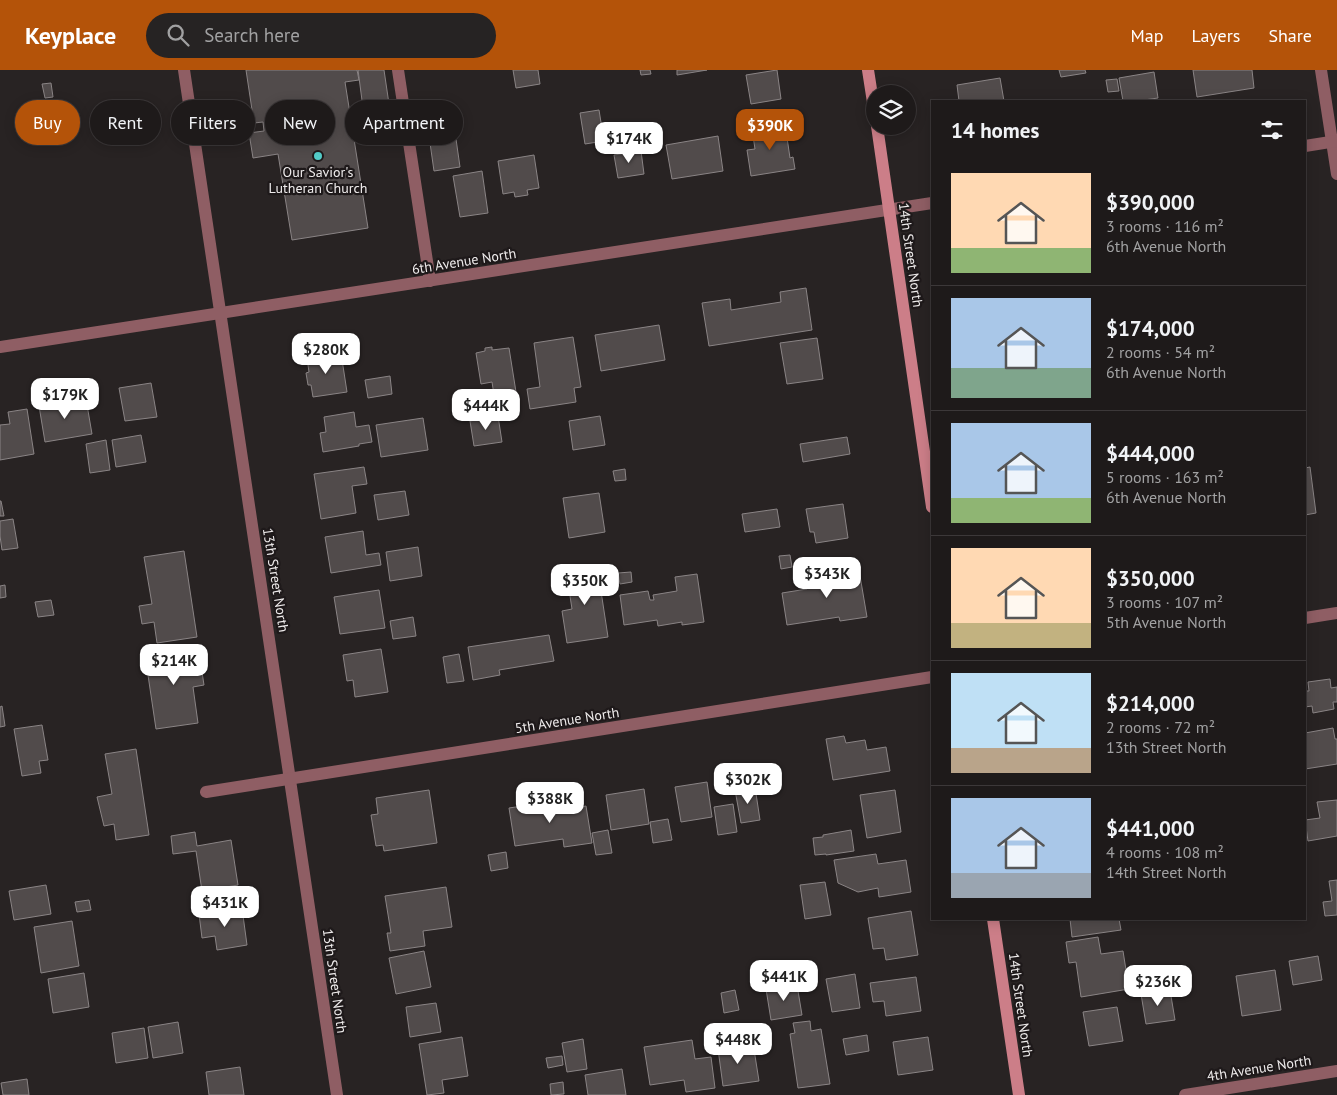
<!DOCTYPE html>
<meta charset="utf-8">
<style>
:root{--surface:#1e1a1a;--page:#262323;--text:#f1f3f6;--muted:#a1a1a2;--line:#3c3839;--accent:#b45309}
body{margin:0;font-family:"PT Sans",sans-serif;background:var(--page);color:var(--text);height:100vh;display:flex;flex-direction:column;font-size:19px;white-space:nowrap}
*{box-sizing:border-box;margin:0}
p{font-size:16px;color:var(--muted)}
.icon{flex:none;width:28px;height:28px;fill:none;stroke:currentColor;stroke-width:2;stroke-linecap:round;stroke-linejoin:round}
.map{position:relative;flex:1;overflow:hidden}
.drawer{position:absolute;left:931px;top:30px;width:375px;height:820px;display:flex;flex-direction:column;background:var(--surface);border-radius:0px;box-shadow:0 2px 12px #0003,0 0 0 1px var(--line)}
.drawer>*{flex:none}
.banner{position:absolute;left:15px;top:30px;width:475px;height:45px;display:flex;gap:10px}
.controls{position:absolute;left:866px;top:15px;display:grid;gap:10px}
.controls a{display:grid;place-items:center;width:50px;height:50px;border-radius:50%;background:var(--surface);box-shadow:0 2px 12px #0003,0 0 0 1px var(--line);font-size:25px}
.price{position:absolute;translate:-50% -42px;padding:0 11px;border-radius:10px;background:#fff;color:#222;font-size:16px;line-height:32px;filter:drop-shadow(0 1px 2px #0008)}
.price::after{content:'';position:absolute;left:50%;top:30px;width:15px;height:11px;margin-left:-8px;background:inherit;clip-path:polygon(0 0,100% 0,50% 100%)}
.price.current{background:var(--accent);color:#fff}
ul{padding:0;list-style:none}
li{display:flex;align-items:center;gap:15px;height:125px;padding:0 20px}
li+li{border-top:1px solid var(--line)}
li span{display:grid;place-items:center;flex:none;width:140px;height:100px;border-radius:0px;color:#555}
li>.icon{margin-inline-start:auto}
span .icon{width:60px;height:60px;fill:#fffc;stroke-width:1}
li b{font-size:21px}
h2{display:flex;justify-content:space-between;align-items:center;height:60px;padding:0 20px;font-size:21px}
.pill{padding:0 18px;border-radius:22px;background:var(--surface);box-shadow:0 2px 12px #0003,0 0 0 1px var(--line);font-size:18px;line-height:45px}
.pill.current{background:var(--accent);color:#fff}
header{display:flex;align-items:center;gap:30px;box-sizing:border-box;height:70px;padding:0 25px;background:var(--accent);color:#fff}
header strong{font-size:24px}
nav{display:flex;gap:28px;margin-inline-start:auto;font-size:18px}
.search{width:350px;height:45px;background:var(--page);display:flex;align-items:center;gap:12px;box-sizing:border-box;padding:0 18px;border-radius:28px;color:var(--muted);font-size:19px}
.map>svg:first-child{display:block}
.building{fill:#514b4b;stroke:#8a8485}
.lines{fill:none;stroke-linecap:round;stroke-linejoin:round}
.lane{stroke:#8f5e64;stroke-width:12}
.street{stroke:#8f5e64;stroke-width:12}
.secondary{stroke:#cc7e88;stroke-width:12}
.poi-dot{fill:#53cdc9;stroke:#1e191a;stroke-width:2}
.labels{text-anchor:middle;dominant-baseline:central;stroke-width:4.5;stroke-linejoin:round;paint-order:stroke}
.poi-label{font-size:14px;fill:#efecec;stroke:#1e191a}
.street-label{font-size:14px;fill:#efecec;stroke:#1e191a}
</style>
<header>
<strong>Keyplace</strong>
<div class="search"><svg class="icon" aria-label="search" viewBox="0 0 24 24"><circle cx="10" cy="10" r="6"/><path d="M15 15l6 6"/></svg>Search here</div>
<nav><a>Map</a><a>Layers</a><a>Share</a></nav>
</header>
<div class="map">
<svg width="1337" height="1025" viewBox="0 0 1337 1025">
<rect width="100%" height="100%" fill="#282323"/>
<!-- building -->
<g class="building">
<path d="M246,0h111l2,10 -14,2 23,146 -76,12 -14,-86 -25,4 -4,-25 15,-2 -1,-9 -9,1z"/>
<path d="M358,0h26l5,34 -26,4z"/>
<path d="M513,0h25l2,14 -24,4z"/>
<path d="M640,0h10l1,4 -10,1z"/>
<path d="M677,0h30l-30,5z"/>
<path d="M777,0l4,29 -30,5 -5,-29z"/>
<path d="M1059,0h26l1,3 -25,4z"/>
<path d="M1193,0h59l2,18 -57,9z"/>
<path d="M1154,2l4,26 -21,3h-14l-4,-23z"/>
<path d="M1000,8l4,23h-45l-2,-16z"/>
<path d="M1117,9l2,12 -11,1 -2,-12z"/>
<path d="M51,13l2,14 -8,1 -3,-14z"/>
<path d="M599,40l5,31 -19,3 -5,-31z"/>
<path d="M785,54l5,34 3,-1 2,12 -44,7 -4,-26 8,-1 -3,-20z"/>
<path d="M718,66l5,35 -51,8 -6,-34z"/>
<path d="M456,69l4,28 -26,4 -4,-28z"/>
<path d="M641,81l3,23 -26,4 -4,-23z"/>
<path d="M534,85l5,33 -12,2 1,5 -13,2 -1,-5 -11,2 -5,-33z"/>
<path d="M482,101l6,42 -28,4 -7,-41z"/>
<path d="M806,218l6,42 -103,16 -7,-43 28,-4 1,11 50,-8 -1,-10z"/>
<path d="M659,255l6,35 -64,11 -6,-36z"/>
<path d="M573,267l8,50 -7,1 2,14 -46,7 -3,-20 13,-2 -6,-44z"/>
<path d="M817,268l6,41 -36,5 -7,-41z"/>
<path d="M492,277v3l17,-2 7,44 -22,3 -2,-13 -11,2 -5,-31 9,-2v-3z"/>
<path d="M341,283l6,39 -34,5 -2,-12h-3l-2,-12 3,-1 -2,-14z"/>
<path d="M390,306l2,18 -24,4 -3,-18z"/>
<path d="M151,313l6,34 -32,4 -6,-33z"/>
<path d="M86,329l6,35 -47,8 -6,-36z"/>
<path d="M27,339l7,45 -34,6v-35l10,-1 -2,-12z"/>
<path d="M354,342l2,15 13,-2 3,17 -13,2v2l-36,6 -3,-19 6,-1 -2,-15z"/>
<path d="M498,346l4,26 -28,4 -4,-25z"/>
<path d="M600,346l5,29 -32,5 -4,-29z"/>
<path d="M423,348l5,32 -47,7 -5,-32z"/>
<path d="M141,365l5,27 -30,5 -4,-27z"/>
<path d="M847,367l3,17 -47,8 -3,-18z"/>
<path d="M106,370l4,30 -20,3 -4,-29z"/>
<path d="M364,397l3,17 -15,2 4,27 -35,6 -7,-45z"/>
<path d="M1310,397l6,46 -11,2v-47z"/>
<path d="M625,399l1,11 -11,1 -2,-10z"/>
<path d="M405,421l4,24 -31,5 -4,-25z"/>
<path d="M599,423l6,39 -36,6 -6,-40z"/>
<path d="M0,431h1l3,15h-4z"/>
<path d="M843,434l5,34 -32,5 -2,-11h-4l-4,-23z"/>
<path d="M777,439l3,18 -35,5 -3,-18z"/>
<path d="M13,449l5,29 -16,2 -2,-14v-15z"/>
<path d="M363,461l3,24 13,-2 2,12 -50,8 -6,-36z"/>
<path d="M418,477l4,29 -32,5 -4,-29z"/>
<path d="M184,481l13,86 -40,6 -3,-21 -12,2 -3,-18 13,-2 -8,-47z"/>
<path d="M790,485l2,12 -11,2 -2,-13z"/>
<path d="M597,495l11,72 -41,6 -5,-32 10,-2 -6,-39z"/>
<path d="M859,500l8,47 -27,4 -1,-4 -52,8 -5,-32 25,-4 -2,-10z"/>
<path d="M631,502l1,10 -12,2 -2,-11z"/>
<path d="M697,504l7,48 -22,3v-3l-24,4 -1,-6 -33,5 -4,-30 28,-4 2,9h4l-1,-5 24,-4 -2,-14z"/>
<path d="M5,515l1,12 -6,1v-12z"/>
<path d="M379,520l6,38 -45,6 -6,-37z"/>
<path d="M51,530l3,15 -16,2 -3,-15z"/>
<path d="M413,547l3,19 -23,3 -3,-18z"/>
<path d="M549,565l5,26 -55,9 1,5 -27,5 -5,-33z"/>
<path d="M198,576l6,39 -11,2 5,36 -42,6 -11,-74z"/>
<path d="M381,579l7,43 -33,5 -2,-17 -6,1 -4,-26z"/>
<path d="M459,584l5,27 -17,2 -4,-26z"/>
<path d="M1330,609l1,9 6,-1v15h-4l1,7 -21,4 -1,-7 -7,1v-16h4l-1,-9z"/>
<path d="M2,636l3,20 -5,1v-20z"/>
<path d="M42,655l6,35 -9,1 2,12 -19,3 -8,-47z"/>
<path d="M1333,658l2,11h2v25l-32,5v-36z"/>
<path d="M844,666l2,7 19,-3 2,10 19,-3 4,24 -57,9 -7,-41z"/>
<path d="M136,679l13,86 -33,5 -2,-16 -10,2 -7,-29 15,-3 -7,-40z"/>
<path d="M707,712l5,35 -31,5 -6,-35z"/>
<path d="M755,717l5,33 -19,3 -6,-33z"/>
<path d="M644,719l5,35 -38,6 -5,-35z"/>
<path d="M429,720l8,53 -53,8 -1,-6 -7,1 -5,-31 7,-1 -2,-16z"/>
<path d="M895,720l6,42 -34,6 -7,-43z"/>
<path d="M562,730l2,10 22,-4 6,37 -28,4 -1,-8 -48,7 -6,-38z"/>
<path d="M1337,730v36l-29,5 -3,-21 15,-2 -3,-16z"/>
<path d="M733,734l4,28 -19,3 -4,-28z"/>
<path d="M668,749l4,21 -19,3 -3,-21z"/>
<path d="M608,760l4,23 -16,2 -4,-22z"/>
<path d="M851,760l3,21 -28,4v-1l-11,1 -2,-17 10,-1v-2z"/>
<path d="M195,762l2,14 34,-6 7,45 -36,6 -6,-40 -23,3 -2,-18z"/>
<path d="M506,782l2,16 -17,3 -3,-16z"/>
<path d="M876,784l2,10 28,-4 5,32 -32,5 -1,-9 -20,4 -20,-9 -4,-23z"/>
<path d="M1337,810v35l-12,1 -2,-14 9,-1 -3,-20z"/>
<path d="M825,812l6,33 -26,4 -5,-34z"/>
<path d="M46,815l5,29 -37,6 -5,-29z"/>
<path d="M446,817l6,40 -29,4 2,15 -35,5 -3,-18h4l-6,-37z"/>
<path d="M89,830l2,10 -14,2 -2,-10z"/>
<path d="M242,838l5,37 -30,5 -2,-14 -13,2 -3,-24z"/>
<path d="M911,841l7,44 -32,5 -2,-12 -11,1 -5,-31z"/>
<path d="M1070,849h49l2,11 -49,7z"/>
<path d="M72,851l7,45 -38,7 -7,-46z"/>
<path d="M1098,867l3,17 22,-3 6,38 -48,8 -5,-35 -7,1 -3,-21z"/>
<path d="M424,881l7,36 -35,7 -7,-36z"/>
<path d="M1318,886l4,24 -29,5 -4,-24z"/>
<path d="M1275,900l6,40 -39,6 -6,-40z"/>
<path d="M1159,901l1,12 -14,2 -2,-11z"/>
<path d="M84,903l5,34 -36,6 -5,-34z"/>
<path d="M855,904l5,34 -28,4 -6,-33z"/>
<path d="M916,907l5,34 -35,5 -2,-15 -11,1 -3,-19z"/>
<path d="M797,915l5,30 -31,5 -5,-31z"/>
<path d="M735,920l4,20 -15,3 -3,-20z"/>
<path d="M1170,920l5,30 -29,4 -5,-30z"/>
<path d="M436,933l5,29 -31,5 -4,-30z"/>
<path d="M1117,937l6,34 -34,5 -6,-34z"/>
<path d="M810,951l1,10 10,-2 9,55 -32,4 -8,-54 5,-1 -2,-10z"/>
<path d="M178,952l5,31 -30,5 -5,-31z"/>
<path d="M144,958l4,30 -32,5 -4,-30z"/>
<path d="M867,965l2,16 -23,4 -3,-16z"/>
<path d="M462,967l6,39 -26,4 2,13 -17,2 -8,-51z"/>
<path d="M928,967l5,33 -35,5 -5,-33z"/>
<path d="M583,969l4,30 -20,3 -5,-29z"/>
<path d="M692,970l3,19 16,-2 4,31 -29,4 -2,-12 -34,5 -6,-38z"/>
<path d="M753,973l6,38 -36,5 -5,-37z"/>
<path d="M562,986l1,9 -15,3 -2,-10z"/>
<path d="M240,997l4,28h-35l-3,-23z"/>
<path d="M622,999l4,26h-38l-3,-20z"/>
<path d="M27,1009l2,16h-26l-2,-12z"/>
<path d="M563,1012l1,12 -13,1 -1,-11z"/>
</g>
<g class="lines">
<!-- lane -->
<path class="lane" d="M398,0l32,211"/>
<!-- street -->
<g class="street">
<path d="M184,0l153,1025"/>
<path d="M1321,0l16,104"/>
<path d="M1305,76l32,-5"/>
<path d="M0,277l932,-144"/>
<path d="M1305,548l32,-5"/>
<path d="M206,722l726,-115"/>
<path d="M1185,1025l152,-24"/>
</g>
<!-- secondary -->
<g class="secondary">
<path d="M868,0l7,45"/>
<path d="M877,56l55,381"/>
<path d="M993,849l26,176"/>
</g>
</g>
<!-- markers -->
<circle class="poi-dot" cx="318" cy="86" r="5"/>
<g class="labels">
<!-- poi labels -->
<g class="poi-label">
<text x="318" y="102">Our Savior's<tspan x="318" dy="16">Lutheran Church</tspan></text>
</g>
<!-- street labels -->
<g class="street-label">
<text transform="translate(911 185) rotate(82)">14th Street North</text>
<text transform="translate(464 191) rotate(-9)">6th Avenue North</text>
<text transform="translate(276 510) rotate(81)">13th Street North</text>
<text transform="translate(567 650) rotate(-9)">5th Avenue North</text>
<text transform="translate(335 911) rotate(82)">13th Street North</text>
<text transform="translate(1021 935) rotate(82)">14th Street North</text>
<text transform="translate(1259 998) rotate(-9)">4th Avenue North</text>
</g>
</g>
</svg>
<div class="controls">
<a><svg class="icon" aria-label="layers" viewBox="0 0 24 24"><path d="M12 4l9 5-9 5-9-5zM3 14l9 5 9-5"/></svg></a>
</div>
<b class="price current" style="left:770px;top:81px">$390K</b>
<b class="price" style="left:629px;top:94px">$174K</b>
<b class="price" style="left:326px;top:305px">$280K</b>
<b class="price" style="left:65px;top:350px">$179K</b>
<b class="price" style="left:486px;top:361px">$444K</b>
<b class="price" style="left:827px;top:529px">$343K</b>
<b class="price" style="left:585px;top:536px">$350K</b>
<b class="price" style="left:174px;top:616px">$214K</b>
<b class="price" style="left:748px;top:735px">$302K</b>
<b class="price" style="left:550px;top:754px">$388K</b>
<b class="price" style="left:225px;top:858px">$431K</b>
<b class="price" style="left:784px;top:932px">$441K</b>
<b class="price" style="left:1158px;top:937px">$236K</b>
<b class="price" style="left:738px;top:995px">$448K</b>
<div class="banner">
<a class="pill current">Buy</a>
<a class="pill">Rent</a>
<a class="pill">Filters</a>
<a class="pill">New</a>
<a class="pill">Apartment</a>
</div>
<section class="drawer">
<h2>14 homes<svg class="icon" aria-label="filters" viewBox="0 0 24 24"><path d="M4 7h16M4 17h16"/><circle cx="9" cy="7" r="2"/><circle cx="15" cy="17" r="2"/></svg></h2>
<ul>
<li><span style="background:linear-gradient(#ffd9b3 75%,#8fb573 0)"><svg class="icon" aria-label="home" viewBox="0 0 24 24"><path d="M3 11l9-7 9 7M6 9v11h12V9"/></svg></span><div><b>$390,000</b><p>3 rooms · 116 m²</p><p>6th Avenue North</p></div></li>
<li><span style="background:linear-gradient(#a9c7e8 70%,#7fa58c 0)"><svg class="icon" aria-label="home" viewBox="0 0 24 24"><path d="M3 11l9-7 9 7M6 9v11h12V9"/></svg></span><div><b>$174,000</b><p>2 rooms · 54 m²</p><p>6th Avenue North</p></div></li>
<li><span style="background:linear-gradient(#a9c7e8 75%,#8fb573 0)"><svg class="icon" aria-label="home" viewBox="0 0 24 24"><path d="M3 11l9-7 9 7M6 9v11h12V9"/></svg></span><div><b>$444,000</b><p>5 rooms · 163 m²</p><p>6th Avenue North</p></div></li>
<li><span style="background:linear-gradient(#ffd9b3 75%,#c2b280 0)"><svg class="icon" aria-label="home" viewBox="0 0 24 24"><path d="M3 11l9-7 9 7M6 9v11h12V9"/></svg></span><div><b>$350,000</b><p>3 rooms · 107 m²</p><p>5th Avenue North</p></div></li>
<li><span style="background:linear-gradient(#bfe0f5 75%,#b9a48a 0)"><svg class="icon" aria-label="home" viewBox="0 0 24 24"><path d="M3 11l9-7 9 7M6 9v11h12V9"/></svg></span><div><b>$214,000</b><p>2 rooms · 72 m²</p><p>13th Street North</p></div></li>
<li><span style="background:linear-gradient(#a9c7e8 75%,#9aa5b1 0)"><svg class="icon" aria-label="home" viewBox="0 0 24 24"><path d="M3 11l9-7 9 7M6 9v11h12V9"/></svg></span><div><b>$441,000</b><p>4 rooms · 108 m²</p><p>14th Street North</p></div></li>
</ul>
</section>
</div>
